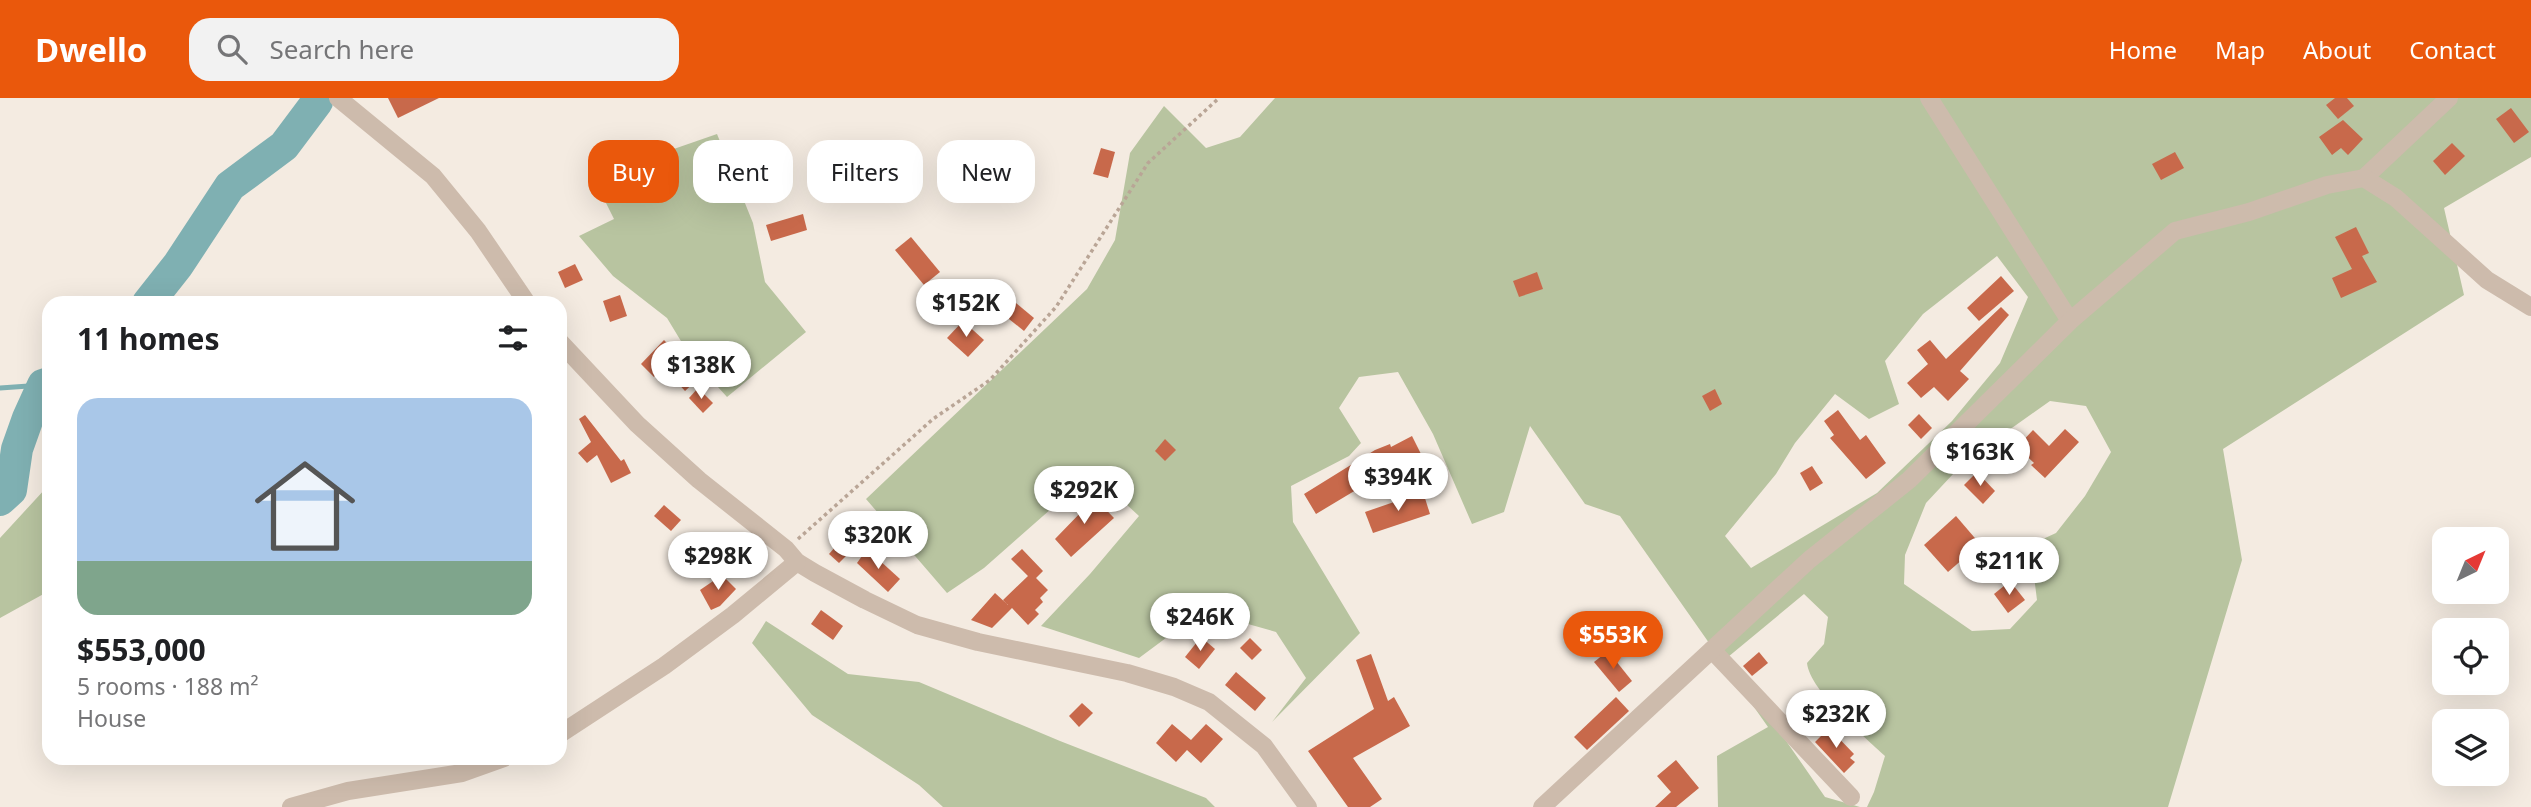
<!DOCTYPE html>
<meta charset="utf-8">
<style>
:root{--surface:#fff;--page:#f2f2f2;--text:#202124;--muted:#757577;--accent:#ea580c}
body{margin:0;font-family:"Noto Sans",sans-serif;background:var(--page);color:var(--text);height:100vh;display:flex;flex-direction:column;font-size:26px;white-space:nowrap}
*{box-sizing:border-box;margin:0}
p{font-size:23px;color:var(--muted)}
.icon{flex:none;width:38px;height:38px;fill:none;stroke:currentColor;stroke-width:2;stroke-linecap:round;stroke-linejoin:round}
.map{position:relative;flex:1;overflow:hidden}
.drawer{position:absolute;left:42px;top:198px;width:525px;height:469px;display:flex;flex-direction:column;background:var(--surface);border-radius:21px;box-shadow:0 7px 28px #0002}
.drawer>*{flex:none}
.hud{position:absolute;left:588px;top:42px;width:665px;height:63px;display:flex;gap:14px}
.needle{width:46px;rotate:43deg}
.tools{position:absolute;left:2432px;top:429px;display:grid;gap:14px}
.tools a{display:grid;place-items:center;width:77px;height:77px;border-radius:14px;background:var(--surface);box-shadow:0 7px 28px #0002;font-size:35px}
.price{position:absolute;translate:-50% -60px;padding:0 16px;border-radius:24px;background:#fff;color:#222;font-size:23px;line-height:46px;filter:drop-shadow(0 2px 4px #0008)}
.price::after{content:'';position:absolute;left:50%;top:42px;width:21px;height:16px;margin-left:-10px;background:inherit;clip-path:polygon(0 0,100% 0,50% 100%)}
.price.active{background:var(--accent);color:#fff}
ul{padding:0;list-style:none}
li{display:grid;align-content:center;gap:14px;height:371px;padding:0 35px}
li span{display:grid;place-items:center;height:217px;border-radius:21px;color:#555}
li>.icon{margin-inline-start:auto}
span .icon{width:126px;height:126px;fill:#fffc;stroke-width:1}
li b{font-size:30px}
h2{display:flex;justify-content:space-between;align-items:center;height:84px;padding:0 35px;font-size:30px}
.pill{padding:0 24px;border-radius:21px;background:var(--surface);box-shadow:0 7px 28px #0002;font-size:24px;line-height:63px}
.pill.active{background:var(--accent);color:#fff}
header{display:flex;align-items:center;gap:42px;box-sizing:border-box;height:98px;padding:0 35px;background:var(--accent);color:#fff}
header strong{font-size:33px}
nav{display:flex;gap:38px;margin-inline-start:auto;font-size:24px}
.search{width:490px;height:63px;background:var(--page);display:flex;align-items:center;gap:18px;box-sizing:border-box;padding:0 24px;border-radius:21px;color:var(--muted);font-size:26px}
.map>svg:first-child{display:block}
.green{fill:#b8c4a0;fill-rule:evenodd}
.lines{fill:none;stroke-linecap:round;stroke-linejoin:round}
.stream{stroke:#7fb0b2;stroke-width:5}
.river{stroke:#7fb0b2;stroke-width:32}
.building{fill:#c8694b}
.path{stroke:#b9a596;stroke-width:3.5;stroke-dasharray:3.5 3.5;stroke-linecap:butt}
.minor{stroke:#cdbbac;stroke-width:18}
</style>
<header>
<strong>Dwello</strong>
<div class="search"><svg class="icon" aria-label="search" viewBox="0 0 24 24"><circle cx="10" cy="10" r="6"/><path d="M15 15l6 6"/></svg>Search here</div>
<nav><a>Home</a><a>Map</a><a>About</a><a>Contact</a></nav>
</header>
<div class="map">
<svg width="2531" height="709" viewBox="0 0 2531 709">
<rect width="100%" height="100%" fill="#f4ebe1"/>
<!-- green -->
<g class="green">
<path d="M1275,0h1256v59l-87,51 20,87 -241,154 19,111 -74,247h-301l7,-15 11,-36c-21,-20 -75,-65 -78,-93l17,-19 4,-27 -24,-23 -76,63 97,140 35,10h-142l-1,-51 51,-29 -148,-211 -35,-12 -55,-78 -26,86 -32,12 -39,-90 -35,-62 -39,5 -20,31 22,35 -12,13 -58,30 2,36 67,111 -88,89 34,-44 -30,-46 -60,-17 -42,17 -35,26 -98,-32 49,-52 49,-58 -39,-36 -32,14 -84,74 -37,25 -81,-94 221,-210 28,-49 15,-87 34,-47 42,42 34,-11zM1997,158l31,41 -28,66 -48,58 -75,72 -126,75 -26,-32 51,-62 19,-31 40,-49 34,25 30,-15 -14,-43 38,-47zM2050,303l36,5 25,46 -26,44 -29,37 -26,12 7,55 -27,29 -38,2 -68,-47 1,-29 21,-52 28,-30 41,-33z"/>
<path d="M717,36l36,89 12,59 41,50 -79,65 -37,-41 -23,-38 -54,-42 -34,-40 35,-17 -21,-42z"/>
<path d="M49,377v116l-49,27v-80l46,-50z"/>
<path d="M766,523l82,53 71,8 141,59 146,57 9,9h-272l-24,-22 -107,-70 -60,-72z"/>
</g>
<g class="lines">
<!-- stream -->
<path class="stream" d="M0,290l43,-3"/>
<!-- river -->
<g class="river">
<path d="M148,205l30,-38 52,-79 54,-40 33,-44"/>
<path d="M0,402l11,-10 6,-41 11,-31 15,-33 6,-2"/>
</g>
</g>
<!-- building -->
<g class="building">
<path d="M388,0h51l-41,20z"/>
<path d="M2335,0h12l7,8 -16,13 -12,-14z"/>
<path d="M2511,10l18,24 -15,11 -18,-24z"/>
<path d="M2343,22l20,19 -15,16 -7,-7 -9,7 -13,-18z"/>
<path d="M2452,45l13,13 -20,19 -12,-14z"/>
<path d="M1101,50l14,4 -7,26 -15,-4z"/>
<path d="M2175,54l9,16 -23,12 -9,-16z"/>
<path d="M803,116l4,16 -36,11 -5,-16z"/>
<path d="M2356,129l13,26 -7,3 15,26 -36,16 -9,-20 20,-9 -17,-32z"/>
<path d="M911,139l29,35 -16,13 -29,-35z"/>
<path d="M575,166l8,16 -18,8 -7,-16z"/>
<path d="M1537,174l6,17 -24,8 -6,-16z"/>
<path d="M2001,178l13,15 -35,30 -12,-13z"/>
<path d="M620,197l7,21 -17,6 -7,-21z"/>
<path d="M1010,200l24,20 -10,13 -25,-20z"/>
<path d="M2001,209l8,8 -49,56 9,8 -21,22 -14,-14 -13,11 -14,-15 21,-19 -11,-14 13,-10 16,19z"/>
<path d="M963,223l21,19 -16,17 -21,-19z"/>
<path d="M664,242l36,37 -15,14 -22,-24 -9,10 -13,-13z"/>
<path d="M698,290l15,15 -10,10 -14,-15z"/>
<path d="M1715,291l7,15 -12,7 -8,-15z"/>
<path d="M1838,312l22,30 6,-5 20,28 -20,16 -36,-41 4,-3 -10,-14z"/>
<path d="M1919,316l13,14 -11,11 -13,-14z"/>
<path d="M585,317l36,46 3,-2 7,14 -20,10 -14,-28 -10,8 -9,-10 13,-11 -12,-23z"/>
<path d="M2065,331l14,13 -34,36 -14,-13 3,-2 -17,-16 16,-17 16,16z"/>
<path d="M1412,338l9,18 -17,9 -2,-3 -30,12 4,6 -60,36 -12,-20 71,-44 15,-6 1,3z"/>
<path d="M1165,341l11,11 -11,11 -10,-10z"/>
<path d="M1812,368l11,17 -13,8 -10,-18z"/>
<path d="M1977,374l18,19 -12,13 -19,-19z"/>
<path d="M1089,394l25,26 -43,39 -16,-18 30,-31 -6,-6z"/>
<path d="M1423,394l7,22 -57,19 -8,-21z"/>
<path d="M664,407l17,15 -10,11 -17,-15z"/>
<path d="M1956,418l24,28 -32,28 -24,-27z"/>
<path d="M843,440l11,10 -15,15 -10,-9z"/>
<path d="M867,451l33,30 -12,13 -31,-29z"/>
<path d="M1022,451l21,22 -7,7 12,12 -8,8 3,4 -8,8 4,4 -11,11 -16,-17 -20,20 -21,-8 24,-27 13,12 -5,-5 25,-24 -17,-17z"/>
<path d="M722,477l14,14 -16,17 -9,4 -11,-20z"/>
<path d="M2010,483l15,19 -17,13 -14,-19z"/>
<path d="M821,512l22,16 -10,14 -22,-16z"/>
<path d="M1201,539l14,12 -16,20 -14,-12z"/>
<path d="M1250,540l12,12 -10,10 -12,-12z"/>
<path d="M1608,553l24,30 -13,11 -25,-30z"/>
<path d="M1759,554l9,11 -16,13 -9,-10z"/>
<path d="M1371,556l17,47 6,-4 16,29 -57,32 29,41 -12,8h-22l-40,-56 66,-42 -18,-49z"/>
<path d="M1236,574l30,26 -11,13 -30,-26z"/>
<path d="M1616,599l13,14 -42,39 -13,-13z"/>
<path d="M1082,605l11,10 -14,14 -10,-11z"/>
<path d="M1172,626l19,16 15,-16 17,15 -22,24 -14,-13 -11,12 -20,-19z"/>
<path d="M1829,630l25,26 -4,4 5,4 -11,11 -29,-31z"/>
<path d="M1676,662l23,28 -23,19h-21l16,-15 -14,-16z"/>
</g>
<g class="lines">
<!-- path -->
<path class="path" d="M798,441l135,-120 57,-39 66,-73 92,-144 71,-65"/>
<!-- minor -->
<g class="minor">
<path d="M338,0l95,78 45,55 49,72"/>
<path d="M1929,0l141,223"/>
<path d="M2364,80l85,-80"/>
<path d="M560,244l77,82 62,56 87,69 11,13 18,11 50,27 52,25 61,17 149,31 47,14 35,15 55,44 44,61"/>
<path d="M1712,552l139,147"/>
<path d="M560,636l104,-68 69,-51 64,-53"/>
<path d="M291,709l57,-16 114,-18 42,-15"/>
<path d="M1542,709l267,-247 100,-80 161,-159 105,-90 74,-19 78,-27 37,-7 32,20 91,82 44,27"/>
</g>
</g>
</svg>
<div class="tools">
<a><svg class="needle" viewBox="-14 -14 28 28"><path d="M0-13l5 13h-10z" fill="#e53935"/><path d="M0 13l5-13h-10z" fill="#757577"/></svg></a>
<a><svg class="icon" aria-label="locate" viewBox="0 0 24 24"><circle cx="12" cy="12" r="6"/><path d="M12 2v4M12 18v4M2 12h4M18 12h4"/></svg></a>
<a><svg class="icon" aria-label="layers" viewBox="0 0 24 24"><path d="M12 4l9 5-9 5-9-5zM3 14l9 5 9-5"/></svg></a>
</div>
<b class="price" style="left:966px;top:241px">$152K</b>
<b class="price" style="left:701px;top:303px">$138K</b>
<b class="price" style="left:1980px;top:390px">$163K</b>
<b class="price" style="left:1398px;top:415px">$394K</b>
<b class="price" style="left:1084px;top:428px">$292K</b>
<b class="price" style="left:878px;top:473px">$320K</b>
<b class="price" style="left:718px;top:494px">$298K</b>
<b class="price" style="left:2009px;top:499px">$211K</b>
<b class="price" style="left:1200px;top:555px">$246K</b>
<b class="price active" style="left:1613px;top:573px">$553K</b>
<b class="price" style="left:1836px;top:652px">$232K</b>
<div class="hud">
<a class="pill active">Buy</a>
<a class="pill">Rent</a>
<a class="pill">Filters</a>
<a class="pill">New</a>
</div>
<section class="drawer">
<h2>11 homes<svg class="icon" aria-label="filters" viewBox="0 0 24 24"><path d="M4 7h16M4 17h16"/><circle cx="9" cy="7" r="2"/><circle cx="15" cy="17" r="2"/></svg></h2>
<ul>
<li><span style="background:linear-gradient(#a9c7e8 75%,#7fa58c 0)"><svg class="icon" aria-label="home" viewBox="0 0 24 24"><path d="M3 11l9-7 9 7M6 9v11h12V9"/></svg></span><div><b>$553,000</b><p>5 rooms · 188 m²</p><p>House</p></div></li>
</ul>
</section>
</div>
